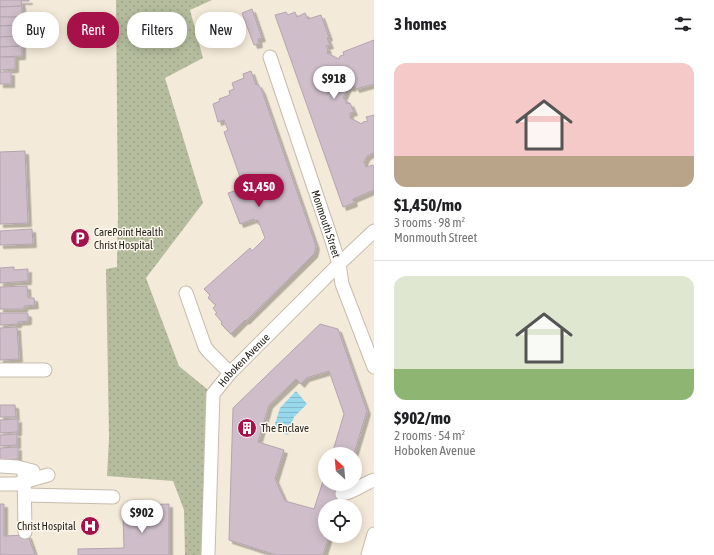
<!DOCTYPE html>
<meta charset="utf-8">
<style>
:root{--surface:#fff;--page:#f6f6f6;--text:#202124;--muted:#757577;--line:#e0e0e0;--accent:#a6114a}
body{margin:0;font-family:"Asap Condensed",sans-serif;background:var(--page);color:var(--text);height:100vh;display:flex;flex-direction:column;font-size:15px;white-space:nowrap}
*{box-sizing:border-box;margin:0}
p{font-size:13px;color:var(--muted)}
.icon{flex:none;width:22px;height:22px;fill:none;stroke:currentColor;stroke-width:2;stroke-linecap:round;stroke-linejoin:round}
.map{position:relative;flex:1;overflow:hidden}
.panel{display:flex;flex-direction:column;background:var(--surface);width:340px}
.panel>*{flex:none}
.hud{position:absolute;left:12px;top:12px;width:302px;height:36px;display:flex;gap:8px}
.needle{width:26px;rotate:334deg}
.controls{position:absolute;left:318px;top:447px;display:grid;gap:8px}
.controls a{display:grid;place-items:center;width:44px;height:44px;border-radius:50%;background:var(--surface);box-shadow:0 2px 10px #0003;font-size:20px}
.price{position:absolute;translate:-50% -34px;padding:0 9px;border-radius:14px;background:#fff;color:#222;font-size:13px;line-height:26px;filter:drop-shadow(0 1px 2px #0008)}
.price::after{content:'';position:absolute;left:50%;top:24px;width:12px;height:9px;margin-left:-6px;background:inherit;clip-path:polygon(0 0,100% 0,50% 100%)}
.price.active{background:var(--accent);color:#fff}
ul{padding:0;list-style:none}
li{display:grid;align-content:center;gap:8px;height:212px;padding:0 20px}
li+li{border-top:1px solid var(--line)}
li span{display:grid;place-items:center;height:124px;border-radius:12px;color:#555}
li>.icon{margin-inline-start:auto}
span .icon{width:72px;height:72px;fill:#fffc;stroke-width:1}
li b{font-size:17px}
h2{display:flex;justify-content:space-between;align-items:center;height:48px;padding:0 20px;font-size:17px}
.chip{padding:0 14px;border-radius:16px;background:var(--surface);box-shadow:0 2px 10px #0003;font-size:14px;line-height:36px}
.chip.active{background:var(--accent);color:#fff}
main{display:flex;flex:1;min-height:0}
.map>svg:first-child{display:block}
.grass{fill:url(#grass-dots)}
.water{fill:url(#water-rules)}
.building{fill:#cfbeca;stroke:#b4a4b0;filter:url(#shadow)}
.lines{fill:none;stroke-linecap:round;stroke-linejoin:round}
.minor-casing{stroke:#c6bcac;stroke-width:15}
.minor{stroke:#fff;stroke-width:13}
.labels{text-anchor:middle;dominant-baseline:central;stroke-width:3;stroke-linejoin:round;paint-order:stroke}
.street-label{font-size:11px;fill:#221e18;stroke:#fdf8ed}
.poi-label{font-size:11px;fill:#221e18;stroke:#fdf8ed;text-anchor:start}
</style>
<main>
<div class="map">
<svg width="374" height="555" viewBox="0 0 374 555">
<defs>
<pattern id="grass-dots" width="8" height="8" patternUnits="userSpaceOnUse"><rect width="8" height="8" fill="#b5bd9e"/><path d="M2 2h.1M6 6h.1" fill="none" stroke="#9ba287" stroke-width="1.8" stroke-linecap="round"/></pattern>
<pattern id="water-rules" width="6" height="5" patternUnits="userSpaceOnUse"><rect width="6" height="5" fill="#98d8ec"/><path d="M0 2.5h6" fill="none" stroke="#83b9ca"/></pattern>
<filter id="shadow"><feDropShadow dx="3.5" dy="3.5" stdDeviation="0" flood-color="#0004"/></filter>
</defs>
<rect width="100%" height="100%" fill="#f4ead9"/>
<!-- grass -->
<path class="grass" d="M116,0h96l-22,10 13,48 -38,20 38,125 -57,75 33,88 34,28 -5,161h-23l-1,-45 -11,-29 -66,-5 2,-38 -3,-169 11,-2 1,-52z"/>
<!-- water -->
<path class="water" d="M296,391l11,13 -13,13 -6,18 -15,-5 7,-22z"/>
<!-- building -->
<g class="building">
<path d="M0,0h29v1h-8l1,5 -22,1z"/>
<path d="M22,6v11h-22v-10z"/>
<path d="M252,9l10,29 -4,1 1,5 -5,1 -12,-32z"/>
<path d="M286,12l2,3 7,-3 2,5 8,-4 3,6 13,-4 8,22 -2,1 3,7 -4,1 2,4 -1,3 12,6 1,-3 4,-1 -1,-3 31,-12v44l-18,5 -1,-3 -4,2 -3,-1 -5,11 2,1 2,5 3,-1 4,9 -4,1v5l12,6 1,-2 5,-1 -2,-4 8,-2v41l-1,-3 -6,3 -3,6 2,5 7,-2 1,4v21l-21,9 1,4 -11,4 -68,-192z"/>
<path d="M0,17h22v8l-22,1z"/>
<path d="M22,25v11l-22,1v-11z"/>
<path d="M22,36v10l-22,1v-10z"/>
<path d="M22,46v10l-22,1v-10z"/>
<path d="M0,57h15v12l-14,1 -1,2z"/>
<path d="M251,71l5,14 2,-1 4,7 54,155 -2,8 -68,67 -1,-1 -14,14 -10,-10 1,-2 -7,-8 2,-1 -4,-5 3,-3 -8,-7 2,-3 -6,-6 46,-41 2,3 13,-13 -7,-18 -3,1 -1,-2 -14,5 -12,-31 16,-5 -20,-56 4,-2 -4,-10 -6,2 -5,-18 7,-3 -1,-2 11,-4 -1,-4 5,-2 -2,-6 12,-5 -1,-4z"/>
<rect x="0" y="72" width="11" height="12"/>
<path d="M25,151l3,72 -28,1v-72z"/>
<path d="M32,229l1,15 -33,1v-14z"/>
<path d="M14,267v3l14,-1v12l-28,2v-15z"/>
<path d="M27,286l1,12h6l1,7 -11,1v3h-24v-22z"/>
<path d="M0,313h26l2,1v7l-10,1v2l-18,1z"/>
<path d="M320,324l18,5 29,82 -13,43h-22l12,-40 -15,-43 -23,7 -5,6 -5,-5 -27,26 -11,37 26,8 -9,29 10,22 29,8 11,-34v9h20l-7,22h-13v30h4l-6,19h-47l-47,-15 4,-132z"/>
<path d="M17,327l2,32 -19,1v-32z"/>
<path d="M0,405h15l1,12h-16z"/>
<path d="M18,419v13l-18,1v-13z"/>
<path d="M17,434v11l-17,1v-11z"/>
<path d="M18,447v12l-18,1v-12z"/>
<path d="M0,504h4v32l24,-1 7,20h-35z"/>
<path d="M169,504v51h-91v-6l46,-1 -1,-31 14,-1v-11z"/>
</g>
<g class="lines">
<defs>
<g id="minor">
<path id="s1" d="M270,57l61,181 8,26 3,20 32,83"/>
<path d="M186,293l19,54 4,5 21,21"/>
<path d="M0,370h45"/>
<path d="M0,466l17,1 16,4"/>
<path d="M24,469l1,63"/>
<path d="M0,484h16l32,-9"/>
<path d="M342,494c12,-2 21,-10 32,-14"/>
<path d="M25,495l88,2"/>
<path id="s2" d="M208,555l5,-161 17,-21 109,-109 35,-33"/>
<path d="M368,555l6,-21"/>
</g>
</defs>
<!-- minor casing -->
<use href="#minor" class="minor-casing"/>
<!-- minor -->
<use href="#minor" class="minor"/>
</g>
<!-- icons -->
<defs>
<symbol id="parking-disc" viewBox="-11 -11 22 22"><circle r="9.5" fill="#a6114a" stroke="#fdf8ed"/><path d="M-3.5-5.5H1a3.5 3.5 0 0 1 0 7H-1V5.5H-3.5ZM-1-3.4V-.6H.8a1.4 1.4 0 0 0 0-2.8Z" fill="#fff"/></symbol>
<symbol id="building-disc" viewBox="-11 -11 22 22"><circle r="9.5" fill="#a6114a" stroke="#fdf8ed"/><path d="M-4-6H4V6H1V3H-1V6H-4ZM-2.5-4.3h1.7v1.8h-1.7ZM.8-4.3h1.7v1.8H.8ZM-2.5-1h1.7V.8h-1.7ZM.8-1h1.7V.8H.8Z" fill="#fff"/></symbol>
<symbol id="hospital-disc" viewBox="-11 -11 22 22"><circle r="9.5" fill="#a6114a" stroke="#fdf8ed"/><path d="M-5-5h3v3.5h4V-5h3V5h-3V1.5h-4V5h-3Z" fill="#fff"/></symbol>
</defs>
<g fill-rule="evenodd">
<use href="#parking-disc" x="69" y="227" width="22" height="22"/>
<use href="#building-disc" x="236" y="417" width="22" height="22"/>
<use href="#hospital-disc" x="79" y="515" width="22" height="22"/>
</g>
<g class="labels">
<!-- street labels -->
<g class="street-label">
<text stroke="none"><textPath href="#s1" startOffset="176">Monmouth Street</textPath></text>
<text stroke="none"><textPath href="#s2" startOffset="207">Hoboken Avenue</textPath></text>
</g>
<!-- poi labels -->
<g class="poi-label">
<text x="94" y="232">CarePoint Health<tspan x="94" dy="13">Christ Hospital</tspan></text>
<text x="261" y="428">The Enclave</text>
<text x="76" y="526" text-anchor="end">Christ Hospital</text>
</g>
</g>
</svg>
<div class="controls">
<a><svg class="needle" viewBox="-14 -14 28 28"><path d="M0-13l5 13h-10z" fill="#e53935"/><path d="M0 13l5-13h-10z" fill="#757577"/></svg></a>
<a><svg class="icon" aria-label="locate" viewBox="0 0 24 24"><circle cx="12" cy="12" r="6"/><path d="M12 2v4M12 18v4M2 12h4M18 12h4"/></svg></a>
</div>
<b class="price" style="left:334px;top:100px">$918</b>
<b class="price active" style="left:259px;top:208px">$1,450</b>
<b class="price" style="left:142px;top:534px">$902</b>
<div class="hud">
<a class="chip">Buy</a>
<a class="chip active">Rent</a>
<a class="chip">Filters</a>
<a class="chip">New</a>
</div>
</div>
<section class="panel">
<h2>3 homes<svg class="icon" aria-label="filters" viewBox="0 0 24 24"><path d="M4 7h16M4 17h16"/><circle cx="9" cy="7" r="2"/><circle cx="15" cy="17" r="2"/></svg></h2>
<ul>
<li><span style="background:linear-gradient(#f6c9c9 75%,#b9a48a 0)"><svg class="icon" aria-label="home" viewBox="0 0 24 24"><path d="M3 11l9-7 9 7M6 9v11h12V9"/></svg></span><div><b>$1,450/mo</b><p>3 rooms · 98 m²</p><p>Monmouth Street</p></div></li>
<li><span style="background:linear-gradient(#dfe7d0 75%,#8fb573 0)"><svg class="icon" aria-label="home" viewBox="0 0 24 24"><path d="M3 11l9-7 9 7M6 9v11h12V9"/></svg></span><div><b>$902/mo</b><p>2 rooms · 54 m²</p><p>Hoboken Avenue</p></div></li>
</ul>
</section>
</main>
